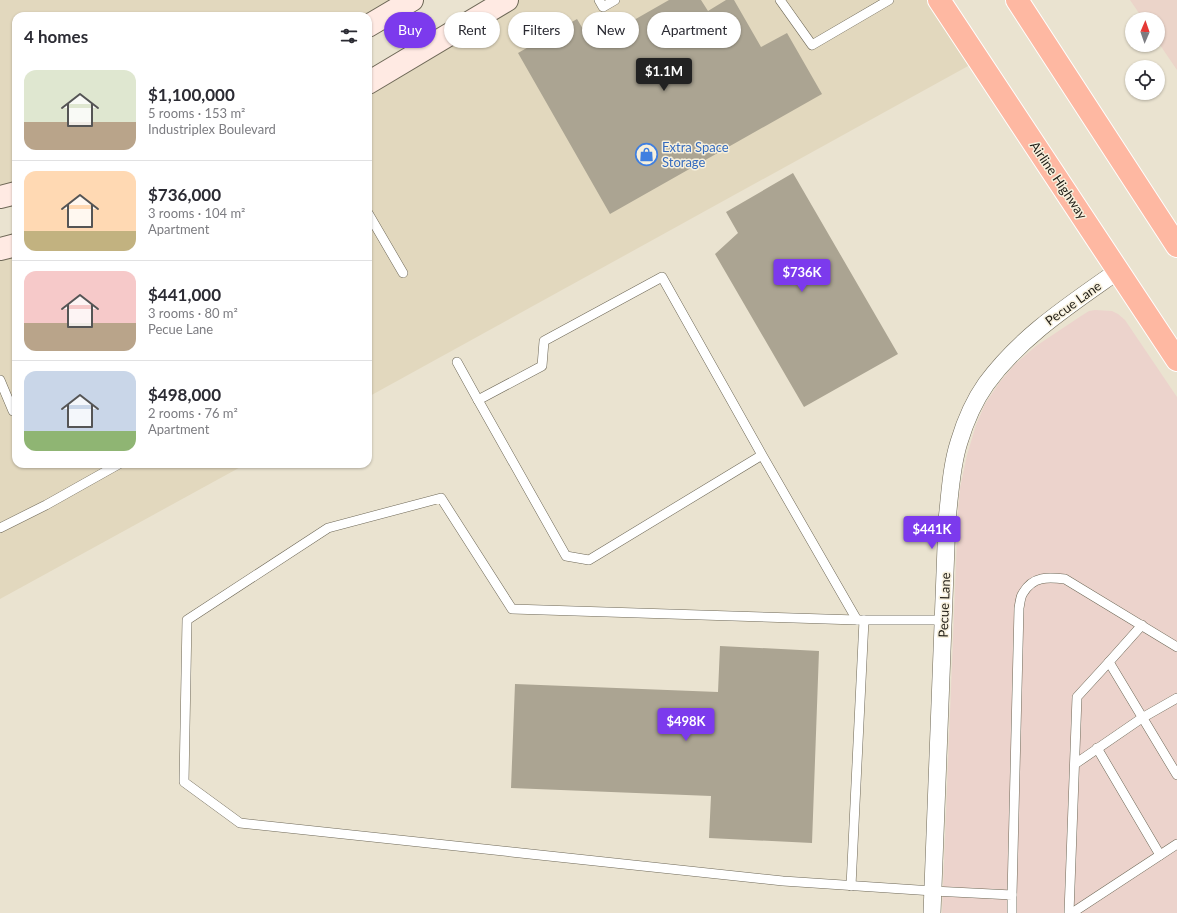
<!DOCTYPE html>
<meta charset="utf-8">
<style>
:root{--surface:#fff;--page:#f2f2f3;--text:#2b2b33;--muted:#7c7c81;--line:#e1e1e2;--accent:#7c3aed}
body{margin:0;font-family:Lato,sans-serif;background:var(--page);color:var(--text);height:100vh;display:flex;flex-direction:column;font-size:15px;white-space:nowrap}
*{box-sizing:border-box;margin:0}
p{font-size:13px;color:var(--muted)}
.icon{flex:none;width:22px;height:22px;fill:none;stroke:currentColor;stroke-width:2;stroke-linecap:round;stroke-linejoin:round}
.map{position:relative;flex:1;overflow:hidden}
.drawer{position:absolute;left:12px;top:12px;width:360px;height:456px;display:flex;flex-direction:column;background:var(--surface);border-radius:12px;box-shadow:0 1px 3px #0004}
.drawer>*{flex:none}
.hud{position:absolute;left:384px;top:12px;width:380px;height:36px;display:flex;gap:8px}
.needle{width:26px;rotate:2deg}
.fabs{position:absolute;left:1125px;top:12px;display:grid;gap:8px}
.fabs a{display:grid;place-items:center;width:40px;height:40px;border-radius:50%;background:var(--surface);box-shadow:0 1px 3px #0004;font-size:20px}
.price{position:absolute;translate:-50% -34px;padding:0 9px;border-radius:4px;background:var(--accent);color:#fff;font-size:13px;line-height:26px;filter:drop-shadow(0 1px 2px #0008)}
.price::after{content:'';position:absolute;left:50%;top:24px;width:12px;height:9px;margin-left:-6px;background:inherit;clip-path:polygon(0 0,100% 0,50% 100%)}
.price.active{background:#222;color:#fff}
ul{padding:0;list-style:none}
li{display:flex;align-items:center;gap:12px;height:100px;padding:0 12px}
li+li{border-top:1px solid var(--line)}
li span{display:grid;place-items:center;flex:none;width:112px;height:80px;border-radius:12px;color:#555}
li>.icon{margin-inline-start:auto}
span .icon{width:48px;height:48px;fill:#fffc;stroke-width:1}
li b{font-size:17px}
h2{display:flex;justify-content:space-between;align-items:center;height:48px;padding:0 12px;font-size:17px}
.chip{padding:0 14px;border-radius:18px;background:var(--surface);box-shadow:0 1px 3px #0004;font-size:14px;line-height:36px}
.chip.active{background:var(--accent);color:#fff}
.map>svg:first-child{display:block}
.commercial{fill:#ecd3cc}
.built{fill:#e2d8be}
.medical{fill:#ebd4c9}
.building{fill:#aba492}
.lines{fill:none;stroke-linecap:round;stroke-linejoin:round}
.lane-casing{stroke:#6e6857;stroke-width:10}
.street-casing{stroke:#6e6857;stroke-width:18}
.secondary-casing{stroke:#6e6857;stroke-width:24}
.highway-casing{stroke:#fff;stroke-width:24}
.lane{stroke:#fff;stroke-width:9}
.street{stroke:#fff;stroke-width:17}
.secondary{stroke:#ffeae3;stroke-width:22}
.highway{stroke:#feb8a2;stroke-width:22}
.labels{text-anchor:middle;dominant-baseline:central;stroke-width:3;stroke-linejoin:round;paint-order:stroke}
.shop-label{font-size:13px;fill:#366cbe;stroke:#f7f0dd;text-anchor:start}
.street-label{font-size:13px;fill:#1e1b14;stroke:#f7f0dd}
</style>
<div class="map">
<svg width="1177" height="913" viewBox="0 0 1177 913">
<rect width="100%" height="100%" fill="#eae3d0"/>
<!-- commercial -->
<path class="commercial" d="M1095,310l17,1 6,3 7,6 52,77v516h-235l16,-400 2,-25 7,-33 9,-30 9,-21 14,-21 16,-19 21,-18 45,-30 8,-5z"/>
<!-- built -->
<g class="built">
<path d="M0,0h412l-44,16h-352v177l-16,4z"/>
<path d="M507,0h432l40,60 -611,337v-314z"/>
<path d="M16,245v219h230l-246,135v-350z"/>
</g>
<!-- medical -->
<path class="medical" d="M1130,0h47v70l-19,-28v-23h-15z"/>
<!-- building -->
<g class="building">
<path d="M669,0h32l7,11 18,-11h8l27,47 26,-14 35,61 -212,120 -92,-161 59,-34 15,25z"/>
<path d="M793,173l105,181 -94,53 -89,-153 23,-21 -12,-21z"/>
<path d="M720,646l99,5 -7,192 -103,-5 2,-42 -200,-8 4,-104 203,8z"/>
</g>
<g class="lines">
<defs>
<g id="lane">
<path d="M599,0l4,7 12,-7"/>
<path d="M780,0l32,45 77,-45"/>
<path d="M368,213l35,60"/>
<path d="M457,362l21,38"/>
<path d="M0,380l13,31"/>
<path d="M762,455l-100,-178 -118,64 -2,25 -64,34 88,156 23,4 173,-105 95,165"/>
<path d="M0,528l46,-23 73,-41"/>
<path d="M943,620h-86l-345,-11 -71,-111 -113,30 -141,92 -3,162 56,41 543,58 150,10 79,4v18"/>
<path d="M1142,625l-33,37 68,113"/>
<path d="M1097,748l63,107"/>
<path d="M1075,764l67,-46 35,-20"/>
<path d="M851,886l13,-266"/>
<path d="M1012,895l7,-287c1,-4 1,-11 4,-15 10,-17 25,-16 42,-14l112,68"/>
<path d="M1069,913l8,-216 32,-35"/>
<path d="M1072,913l105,-69"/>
</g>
<path id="street" d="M932,913l15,-393c3,-26 4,-53 12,-78 6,-20 15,-41 27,-58 35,-48 85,-80 133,-114"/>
<g id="secondary">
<path d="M368,26l44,-26"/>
<path d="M368,83l139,-83"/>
<path d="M0,197l16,-4"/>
<path d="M0,249l16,-4"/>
</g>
<g id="highway">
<path d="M939,0l238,360"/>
<path d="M1017,0l160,246"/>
</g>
</defs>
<!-- lane casing -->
<use href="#lane" class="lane-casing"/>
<!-- street casing -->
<use href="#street" class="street-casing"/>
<!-- secondary casing -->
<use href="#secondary" class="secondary-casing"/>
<!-- highway casing -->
<use href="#highway" class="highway-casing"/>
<!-- lane -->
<use href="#lane" class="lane"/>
<!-- street -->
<use href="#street" class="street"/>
<!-- secondary -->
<use href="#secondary" class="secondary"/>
<!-- highway -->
<use href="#highway" class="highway"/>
</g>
<!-- icons -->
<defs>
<symbol id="shop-ring" viewBox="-11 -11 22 22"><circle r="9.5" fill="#f7f0dd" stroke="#3f7fe0" stroke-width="1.5"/><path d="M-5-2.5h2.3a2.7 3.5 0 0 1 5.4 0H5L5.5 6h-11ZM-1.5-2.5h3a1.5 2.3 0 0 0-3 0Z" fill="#3f7fe0"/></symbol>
</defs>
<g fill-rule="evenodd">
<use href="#shop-ring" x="634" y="142" width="25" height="25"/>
</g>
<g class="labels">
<!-- shop labels -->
<g class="shop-label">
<text x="662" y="147">Extra Space<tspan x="662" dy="15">Storage</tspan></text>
</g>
<!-- street labels -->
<g class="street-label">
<text transform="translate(1059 180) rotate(56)">Airline Highway</text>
<text transform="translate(1073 303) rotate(-36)">Pecue Lane</text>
<text transform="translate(944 605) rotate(-88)">Pecue Lane</text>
</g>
</g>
</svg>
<div class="fabs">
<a><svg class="needle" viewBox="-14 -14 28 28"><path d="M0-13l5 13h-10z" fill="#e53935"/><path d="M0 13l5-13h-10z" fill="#7c7c81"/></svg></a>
<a><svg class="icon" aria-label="locate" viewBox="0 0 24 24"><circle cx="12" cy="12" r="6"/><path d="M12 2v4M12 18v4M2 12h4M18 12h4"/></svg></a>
</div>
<b class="price active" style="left:664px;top:92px">$1.1M</b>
<b class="price" style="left:802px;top:293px">$736K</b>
<b class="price" style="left:932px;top:550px">$441K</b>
<b class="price" style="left:686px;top:742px">$498K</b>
<div class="hud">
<a class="chip active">Buy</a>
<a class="chip">Rent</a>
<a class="chip">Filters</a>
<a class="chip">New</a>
<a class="chip">Apartment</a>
</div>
<section class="drawer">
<h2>4 homes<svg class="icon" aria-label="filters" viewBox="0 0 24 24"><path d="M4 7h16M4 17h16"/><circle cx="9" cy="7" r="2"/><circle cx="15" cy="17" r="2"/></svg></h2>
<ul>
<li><span style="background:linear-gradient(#dfe7d0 65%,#b9a48a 0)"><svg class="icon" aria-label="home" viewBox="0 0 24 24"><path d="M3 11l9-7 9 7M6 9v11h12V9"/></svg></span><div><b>$1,100,000</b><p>5 rooms · 153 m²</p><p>Industriplex Boulevard</p></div></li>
<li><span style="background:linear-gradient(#ffd9b3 75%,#c2b280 0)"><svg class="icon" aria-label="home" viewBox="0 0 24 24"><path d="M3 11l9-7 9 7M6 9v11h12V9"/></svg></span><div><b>$736,000</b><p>3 rooms · 104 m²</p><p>Apartment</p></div></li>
<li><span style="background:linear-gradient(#f6c9c9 65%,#b9a48a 0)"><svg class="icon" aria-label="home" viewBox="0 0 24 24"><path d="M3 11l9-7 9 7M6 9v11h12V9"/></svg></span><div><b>$441,000</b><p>3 rooms · 80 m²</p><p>Pecue Lane</p></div></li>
<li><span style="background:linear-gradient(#c9d6e8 75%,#8fb573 0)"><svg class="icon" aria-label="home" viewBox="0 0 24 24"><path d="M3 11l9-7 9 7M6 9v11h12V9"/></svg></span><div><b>$498,000</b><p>2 rooms · 76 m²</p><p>Apartment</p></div></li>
</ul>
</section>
</div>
